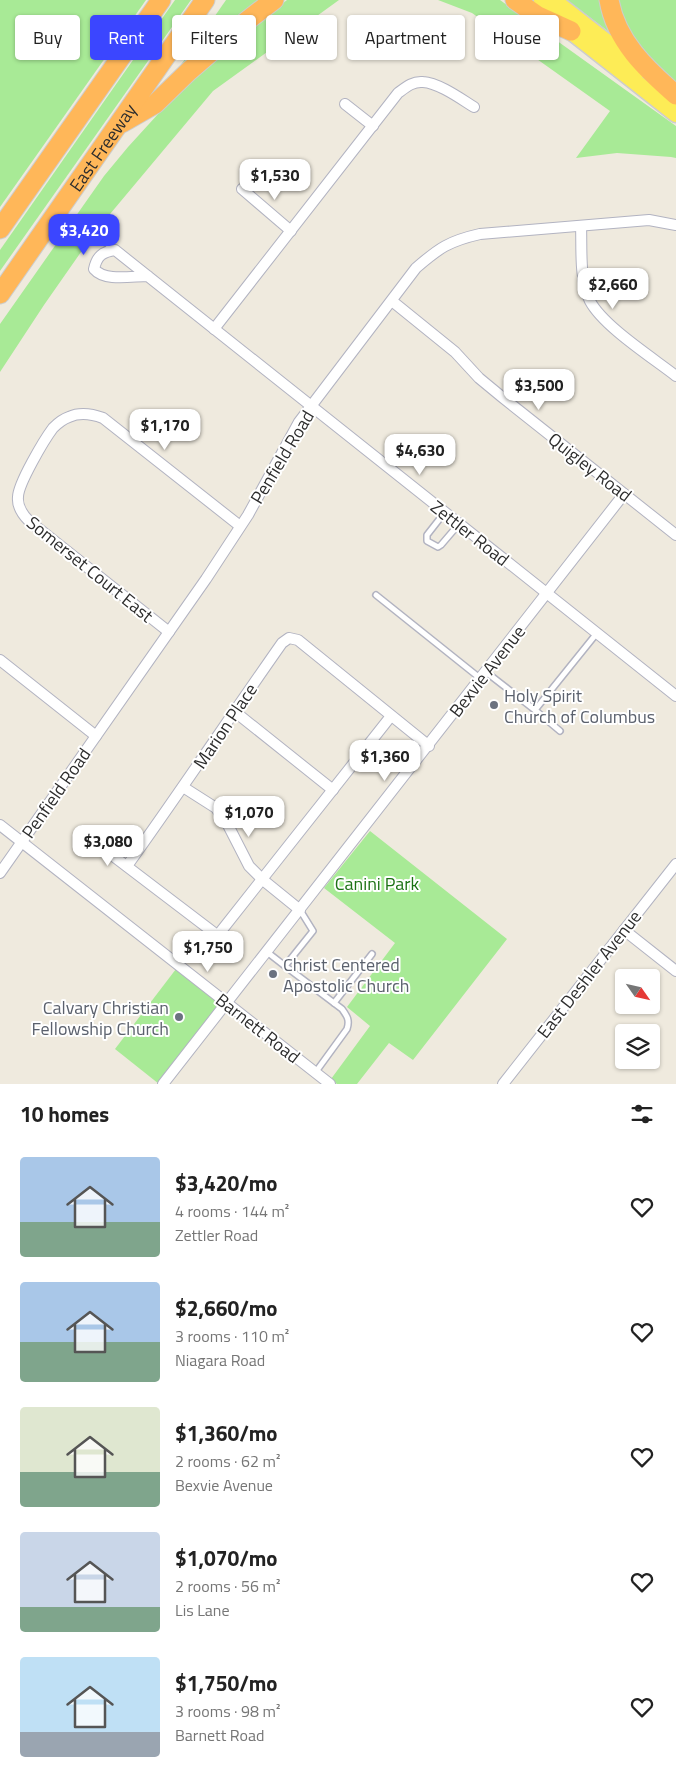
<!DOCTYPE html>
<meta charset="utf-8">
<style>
:root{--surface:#fff;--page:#f2f2f2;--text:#222;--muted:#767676;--accent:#3b46ff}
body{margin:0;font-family:"Titillium Web",sans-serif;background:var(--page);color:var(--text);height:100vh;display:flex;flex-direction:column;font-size:19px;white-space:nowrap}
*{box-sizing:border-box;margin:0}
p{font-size:16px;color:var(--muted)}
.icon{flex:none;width:28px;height:28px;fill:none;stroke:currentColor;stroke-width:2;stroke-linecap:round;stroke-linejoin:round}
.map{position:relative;height:1084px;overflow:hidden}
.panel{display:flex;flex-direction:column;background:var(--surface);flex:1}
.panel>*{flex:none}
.guide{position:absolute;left:15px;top:15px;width:646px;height:45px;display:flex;gap:10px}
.needle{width:32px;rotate:124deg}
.fabs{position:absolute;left:615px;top:969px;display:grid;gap:10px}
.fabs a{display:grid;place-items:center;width:45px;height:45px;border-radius:5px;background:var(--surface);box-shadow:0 1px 4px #0004;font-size:25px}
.price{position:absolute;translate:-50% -42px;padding:0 11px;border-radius:10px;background:#fff;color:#222;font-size:16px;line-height:32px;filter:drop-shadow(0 1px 2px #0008)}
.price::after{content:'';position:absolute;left:50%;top:30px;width:15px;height:11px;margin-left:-8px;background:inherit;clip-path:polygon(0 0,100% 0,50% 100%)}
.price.active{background:var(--accent);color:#fff}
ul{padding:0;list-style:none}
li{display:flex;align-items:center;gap:15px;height:125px;padding:0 20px}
li span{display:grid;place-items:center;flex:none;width:140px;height:100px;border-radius:5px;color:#555}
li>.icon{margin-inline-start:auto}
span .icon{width:60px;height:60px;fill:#fffc;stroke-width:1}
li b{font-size:21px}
h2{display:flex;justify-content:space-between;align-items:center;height:60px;padding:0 20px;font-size:21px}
.tag{padding:0 18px;border-radius:5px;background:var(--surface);box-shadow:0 1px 4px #0004;font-size:18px;line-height:45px}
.tag.active{background:var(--accent);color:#fff}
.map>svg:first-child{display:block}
.green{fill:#a8ea96}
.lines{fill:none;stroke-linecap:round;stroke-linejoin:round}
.service-casing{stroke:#b2b3c1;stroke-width:8}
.minor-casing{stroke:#b2b3c1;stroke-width:12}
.primary-casing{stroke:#cdcdcd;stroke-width:19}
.motorway-casing{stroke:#cdcdcd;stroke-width:21}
.service{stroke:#fff;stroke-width:5}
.minor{stroke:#fff;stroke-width:10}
.primary{stroke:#fdec56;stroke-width:16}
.motorway{stroke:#ffb759;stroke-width:19}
.worship-dot{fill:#6b7280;stroke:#fff;stroke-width:2}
.labels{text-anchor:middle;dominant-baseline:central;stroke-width:4;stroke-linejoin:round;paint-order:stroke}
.street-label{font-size:18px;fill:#2d2d2d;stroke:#fff}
.worship-label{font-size:18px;fill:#5b616d;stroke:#fff;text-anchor:start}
.park-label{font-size:18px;fill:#1c7214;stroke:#fff}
</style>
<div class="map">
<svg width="676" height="1084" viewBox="0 0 676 1084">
<rect width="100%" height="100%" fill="#efeade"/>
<!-- green -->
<g class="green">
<path d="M0,0h146l-146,207z"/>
<path d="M175,0h16l-191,271v-21z"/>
<path d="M226,0h44l-94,72z"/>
<path d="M287,0h52l-126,91 -118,141 -51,73 -44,67v-48l104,-148 24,-29 62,-68z"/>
<path d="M438,0h62l176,126v32l-5,-1 -54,-4 -41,5 34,-47 -138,-98z"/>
<path d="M567,0h35l11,35z"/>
<path d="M614,0h62v82l-28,-24 -13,-15z"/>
<path d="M370,831l137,108 -94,121 -24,-17 -32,41h-20l-6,-5 39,-53 -23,-19 48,-64 -71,-55z"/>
<path d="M176,969l39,31 3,6 -59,78 -44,-35z"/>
</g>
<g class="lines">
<defs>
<g id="service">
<path d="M98,236l16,14"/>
<path d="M445,512l-18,23v6l11,6 3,-2 18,-21"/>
<path d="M376,595l105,84"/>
<path d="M486,672l49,38 62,-77"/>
<path d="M535,710l25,21"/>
<path d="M300,910l13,21 -28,35 57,43c5,7 8,11 5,20l-32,44"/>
<path d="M267,952l18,14"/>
<path d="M334,1003l38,-49"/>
</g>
<g id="minor">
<path d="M345,104l28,22"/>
<path d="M242,189l49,42"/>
<path d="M581,226c1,23 -2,53 9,75 13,25 63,57 86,75"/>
<path d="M148,276c-16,0 -43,6 -54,-7 3,-13 8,-17 21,-19l561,446"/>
<path d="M392,301l63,51 24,26 23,19 174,138"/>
<path d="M214,329l184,-236c8,-6 15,-12 25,-11 16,1 38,17 51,25"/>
<path d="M169,632l-140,-111c-6,-6 -12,-14 -11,-24 0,-13 26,-57 35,-69 4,-4 10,-9 16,-11 11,-5 23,-3 34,1l137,108"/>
<path d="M0,660l96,76"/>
<path d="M234,711l99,79"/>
<path d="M183,787l33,21 12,17 21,41 14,14 37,30"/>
<path d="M0,825l330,259"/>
<path d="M104,849l130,99"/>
<path d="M127,866c53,-74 103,-149 155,-223l7,-5 9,2 131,106"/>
<path d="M0,873l206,-294 42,-64 51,-93 117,-154c23,-20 33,-27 64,-34l169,-14 27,5"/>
<path d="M624,930l52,41"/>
<path d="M218,935l173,-219"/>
<path d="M163,1084l461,-590"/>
<path d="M503,1084l173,-220"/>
</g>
<g id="primary">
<path d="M542,0l3,11 131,103"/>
<path d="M543,0l11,1 87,68"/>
</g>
<g id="motorway">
<path d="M515,0l23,16 33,15"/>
<path d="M609,0c7,41 37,69 67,95"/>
<path d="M122,123l33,-19 34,-33 59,-51 26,-20"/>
<path d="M0,229l161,-229"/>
<path id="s1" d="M0,294l205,-294"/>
</g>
</defs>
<!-- service casing -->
<use href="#service" class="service-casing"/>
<!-- minor casing -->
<use href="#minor" class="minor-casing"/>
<!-- primary casing -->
<use href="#primary" class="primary-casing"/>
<!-- motorway casing -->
<use href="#motorway" class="motorway-casing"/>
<!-- service -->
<use href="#service" class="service"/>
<!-- minor -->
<use href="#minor" class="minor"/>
<!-- primary -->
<use href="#primary" class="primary"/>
<!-- motorway -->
<use href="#motorway" class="motorway"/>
</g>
<!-- markers -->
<g class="worship-dot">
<circle cx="494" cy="705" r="5"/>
<circle cx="273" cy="974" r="5"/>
<circle cx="179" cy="1017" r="5"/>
</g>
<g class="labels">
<!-- street labels -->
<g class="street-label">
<text stroke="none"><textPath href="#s1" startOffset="179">East Freeway</textPath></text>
<text transform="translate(282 457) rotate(-59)">Penfield Road</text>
<text transform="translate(590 467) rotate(38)">Quigley Road</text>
<text transform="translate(470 533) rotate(38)">Zettler Road</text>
<text transform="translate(90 569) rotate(39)">Somerset Court East</text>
<text transform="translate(487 671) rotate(-52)">Bexvie Avenue</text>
<text transform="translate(225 726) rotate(-56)">Marion Place</text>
<text transform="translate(56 793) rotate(-55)">Penfield Road</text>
<text transform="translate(589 974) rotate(-52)">East Deshler Avenue</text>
<text transform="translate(258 1028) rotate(38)">Barnett Road</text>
</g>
<!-- worship labels -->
<g class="worship-label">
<text x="504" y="695">Holy Spirit<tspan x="504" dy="21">Church of Columbus</tspan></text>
<text x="283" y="964">Christ Centered<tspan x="283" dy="21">Apostolic Church</tspan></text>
<text x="169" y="1007" text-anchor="end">Calvary Christian<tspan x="169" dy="21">Fellowship Church</tspan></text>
</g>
<!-- park labels -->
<g class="park-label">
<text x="377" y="883">Canini Park</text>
</g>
</g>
</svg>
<div class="fabs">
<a><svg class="needle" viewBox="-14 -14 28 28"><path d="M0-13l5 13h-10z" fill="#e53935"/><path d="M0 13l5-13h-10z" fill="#767676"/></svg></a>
<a><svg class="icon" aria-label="layers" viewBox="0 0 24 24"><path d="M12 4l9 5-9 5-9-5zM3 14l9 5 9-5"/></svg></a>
</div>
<b class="price" style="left:275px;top:201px">$1,530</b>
<b class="price active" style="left:84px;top:256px">$3,420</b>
<b class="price" style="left:613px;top:310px">$2,660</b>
<b class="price" style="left:539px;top:411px">$3,500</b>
<b class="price" style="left:165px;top:451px">$1,170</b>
<b class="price" style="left:420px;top:476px">$4,630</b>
<b class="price" style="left:385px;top:782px">$1,360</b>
<b class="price" style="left:249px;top:838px">$1,070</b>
<b class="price" style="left:108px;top:867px">$3,080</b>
<b class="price" style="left:208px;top:973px">$1,750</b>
<div class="guide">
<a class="tag">Buy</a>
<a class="tag active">Rent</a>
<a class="tag">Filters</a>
<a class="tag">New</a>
<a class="tag">Apartment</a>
<a class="tag">House</a>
</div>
</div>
<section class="panel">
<h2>10 homes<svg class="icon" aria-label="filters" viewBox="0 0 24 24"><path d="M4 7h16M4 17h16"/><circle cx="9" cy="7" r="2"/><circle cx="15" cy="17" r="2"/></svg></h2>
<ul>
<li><span style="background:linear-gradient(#a9c7e8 65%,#7fa58c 0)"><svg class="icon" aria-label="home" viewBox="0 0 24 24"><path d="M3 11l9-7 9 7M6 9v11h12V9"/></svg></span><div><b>$3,420/mo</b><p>4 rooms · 144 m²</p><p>Zettler Road</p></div><svg class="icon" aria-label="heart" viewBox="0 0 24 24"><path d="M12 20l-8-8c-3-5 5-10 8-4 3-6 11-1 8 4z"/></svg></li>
<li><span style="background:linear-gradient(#a9c7e8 60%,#7fa58c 0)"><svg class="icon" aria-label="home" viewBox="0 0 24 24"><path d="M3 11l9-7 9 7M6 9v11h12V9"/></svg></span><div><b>$2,660/mo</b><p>3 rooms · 110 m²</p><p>Niagara Road</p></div><svg class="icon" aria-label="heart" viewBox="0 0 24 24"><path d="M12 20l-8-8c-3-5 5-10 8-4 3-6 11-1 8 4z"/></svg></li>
<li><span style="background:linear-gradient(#dfe7d0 65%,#7fa58c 0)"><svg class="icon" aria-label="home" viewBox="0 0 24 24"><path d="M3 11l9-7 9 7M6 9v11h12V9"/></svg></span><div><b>$1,360/mo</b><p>2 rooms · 62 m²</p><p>Bexvie Avenue</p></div><svg class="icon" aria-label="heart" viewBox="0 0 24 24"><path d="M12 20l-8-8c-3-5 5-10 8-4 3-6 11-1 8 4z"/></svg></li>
<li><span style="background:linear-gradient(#c9d6e8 75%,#7fa58c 0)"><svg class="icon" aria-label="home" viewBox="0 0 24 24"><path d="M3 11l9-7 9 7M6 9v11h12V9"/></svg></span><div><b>$1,070/mo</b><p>2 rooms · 56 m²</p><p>Lis Lane</p></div><svg class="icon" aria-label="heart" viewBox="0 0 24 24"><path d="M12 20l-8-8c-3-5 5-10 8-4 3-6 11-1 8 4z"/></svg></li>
<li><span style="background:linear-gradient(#bfe0f5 75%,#9aa5b1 0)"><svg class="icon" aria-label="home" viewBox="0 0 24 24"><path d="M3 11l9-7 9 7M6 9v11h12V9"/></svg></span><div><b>$1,750/mo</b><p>3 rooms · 98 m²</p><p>Barnett Road</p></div><svg class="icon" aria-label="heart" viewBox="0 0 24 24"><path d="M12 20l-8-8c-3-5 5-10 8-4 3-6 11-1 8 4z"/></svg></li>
</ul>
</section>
